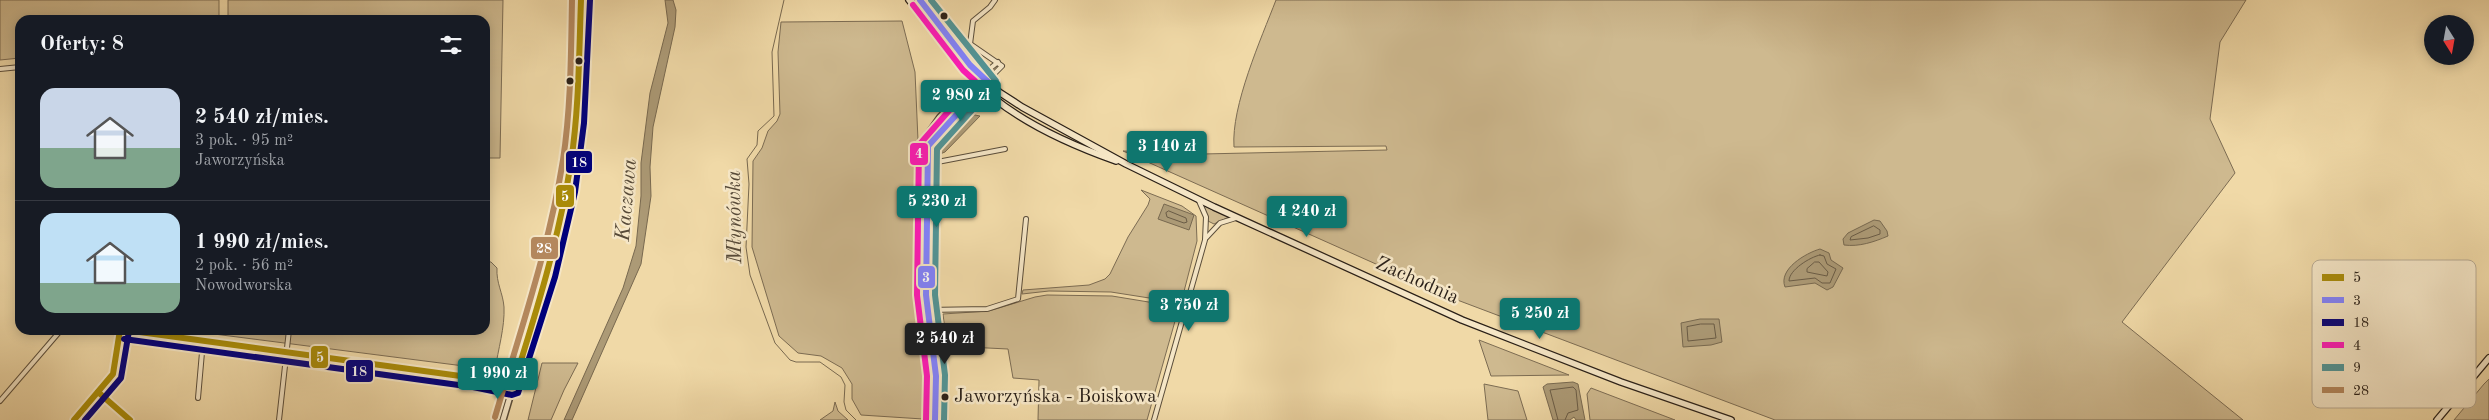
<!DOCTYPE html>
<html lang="pl">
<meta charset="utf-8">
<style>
:root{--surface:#171b24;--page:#20242c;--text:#f1f3f6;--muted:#9ea1a6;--line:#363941;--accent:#0f766e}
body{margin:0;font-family:"Old Standard TT",serif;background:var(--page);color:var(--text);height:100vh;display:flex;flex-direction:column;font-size:19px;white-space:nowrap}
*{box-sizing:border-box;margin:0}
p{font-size:16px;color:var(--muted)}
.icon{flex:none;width:28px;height:28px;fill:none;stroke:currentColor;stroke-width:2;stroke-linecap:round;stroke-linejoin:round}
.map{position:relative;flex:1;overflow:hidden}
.drawer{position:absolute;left:15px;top:15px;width:475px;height:320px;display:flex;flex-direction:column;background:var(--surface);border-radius:15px;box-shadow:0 2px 12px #0003}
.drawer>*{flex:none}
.needle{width:32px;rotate:169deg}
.tools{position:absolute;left:2424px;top:15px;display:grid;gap:10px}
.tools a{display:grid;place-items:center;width:50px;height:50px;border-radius:50%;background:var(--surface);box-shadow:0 2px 12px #0003;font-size:25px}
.price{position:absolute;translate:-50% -42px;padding:0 11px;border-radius:5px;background:var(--accent);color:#fff;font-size:16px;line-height:32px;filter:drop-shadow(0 1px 2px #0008)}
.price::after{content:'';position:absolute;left:50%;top:30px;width:15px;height:11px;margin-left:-8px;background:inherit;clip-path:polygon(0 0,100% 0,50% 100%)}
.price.selected{background:#222;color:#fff}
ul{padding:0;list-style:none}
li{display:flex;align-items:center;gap:15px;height:125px;padding:0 25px}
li+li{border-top:1px solid var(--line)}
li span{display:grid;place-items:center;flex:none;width:140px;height:100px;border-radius:15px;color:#555}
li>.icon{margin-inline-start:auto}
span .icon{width:60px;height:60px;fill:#fffc;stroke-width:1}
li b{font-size:21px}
h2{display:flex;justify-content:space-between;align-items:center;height:60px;padding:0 25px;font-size:21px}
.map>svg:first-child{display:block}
.green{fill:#ceb98f;stroke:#7c6c53}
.water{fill:#ac9a76;stroke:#786950}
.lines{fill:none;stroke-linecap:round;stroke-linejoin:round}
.shore{stroke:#6a5c46;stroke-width:1}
.stream{stroke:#786950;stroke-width:1}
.minor-casing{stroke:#5b4e3b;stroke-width:6}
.tertiary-casing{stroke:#5b4e3b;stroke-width:8}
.secondary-casing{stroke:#291f17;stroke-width:8}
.minor{stroke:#f5e6c6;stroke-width:4}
.tertiary{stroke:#f5e6c6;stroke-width:5}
.secondary{stroke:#f5e6c6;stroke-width:5.5}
.bus-1-casing{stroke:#f5e6c6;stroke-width:10}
.bus-2-casing{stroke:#f5e6c6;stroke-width:10}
.bus-3-casing{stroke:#f5e6c6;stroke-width:10}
.bus-4-casing{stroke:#f5e6c6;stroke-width:10}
.bus-5-casing{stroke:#f5e6c6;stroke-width:10}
.bus-6-casing{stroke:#f5e6c6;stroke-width:10}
.bus-1{stroke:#a98b09;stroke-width:6}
.bus-2{stroke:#8383ff;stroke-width:6}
.bus-3{stroke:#00007b;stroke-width:6}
.bus-4{stroke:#ff1ab8;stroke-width:6}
.bus-5{stroke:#519597;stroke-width:6}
.bus-6{stroke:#b4885d;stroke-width:6}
.bus-dot{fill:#291f17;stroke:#f5e6c6;stroke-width:2}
.labels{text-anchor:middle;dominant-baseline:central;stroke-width:5;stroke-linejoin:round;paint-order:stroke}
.bus-label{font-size:19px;fill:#291f17;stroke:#f5e6c6;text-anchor:start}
.street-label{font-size:20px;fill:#291f17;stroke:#f5e6c6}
.water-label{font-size:21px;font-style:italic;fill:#574a38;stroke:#f5e6c6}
.key{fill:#f5e6c6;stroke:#b8aa92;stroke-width:1}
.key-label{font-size:14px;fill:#291f17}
.line-badge{stroke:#f5e6c6;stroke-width:2}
.badge-label{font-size:14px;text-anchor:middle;font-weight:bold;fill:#fff}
</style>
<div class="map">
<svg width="2489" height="420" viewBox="0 0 2489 420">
<rect width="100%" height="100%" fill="#f0d9a7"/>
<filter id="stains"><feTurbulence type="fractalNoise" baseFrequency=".004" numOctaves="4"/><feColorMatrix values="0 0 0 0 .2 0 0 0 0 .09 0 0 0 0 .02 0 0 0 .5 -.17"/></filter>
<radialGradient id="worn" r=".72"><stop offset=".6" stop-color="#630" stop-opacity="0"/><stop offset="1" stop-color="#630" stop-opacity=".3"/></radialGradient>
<!-- green -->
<g class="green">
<path d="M0,0h219v20h-199v38l-20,2z"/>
<path d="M228,0h275l-3,158h-15v-138h-257z"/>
<path d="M1276,0h970l-26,42 -10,77 25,54 -113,149 121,98h-468l-323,-122 -329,-147 79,3 185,-4 -1,-4 -152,1c-3,-41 27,-108 42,-147z"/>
<path d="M902,21l13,51 4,91v169l5,46 -1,41 -62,-4 -9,-16v-15l-10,-16 -21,-12 -23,-3 -19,-17 -27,-89 1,-86 9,-13 6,-17 9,-10 3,-7 -2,-62 3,-30z"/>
<path d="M1141,190l41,16 14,10 1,25 -16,62 -70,-11 -62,-1 -27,3 1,-4 66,-5 16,-6 5,-5 18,-37 20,-32 2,-6z"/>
<path d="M1204,206l25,11 -15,7 -6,-3z"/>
<path d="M485,261l6,1 6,6c-1,15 6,25 7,39 1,20 -6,43 -9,63l-281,-36v-4h271z"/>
<path d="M1047,295l65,1 67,11 -32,113h-109l1,-40 -26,-2 -5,-29 -61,-3 -4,-32 46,-3 46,-14z"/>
<path d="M1479,340l90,35 -78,1z"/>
<path d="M542,363h36l-14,27 -13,30h-23z"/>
<path d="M2489,379v41h-35l30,-36z"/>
<path d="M1484,384l34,7 9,29h-39z"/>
<path d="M1591,388l84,32h-85l-3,-26z"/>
<path d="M835,402l3,9 10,9h-28l13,-9z"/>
</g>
<!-- water -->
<g class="water">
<path d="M665,0h8l3,10 -1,17 -22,100 -3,40 1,29 -10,68 -69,156h-8l59,-132 13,-42 5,-50v-33l9,-70 18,-70z"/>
<path d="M970,114l10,2 -35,36 -5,2 5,-15z"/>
<path d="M1164,204l30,11 -5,15 -31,-11z"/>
<path d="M1874,220l6,1 7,10 1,5c-14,6 -29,11 -44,9l-1,-6 5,-6z"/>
<path d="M1820,249l9,4 2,7 12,8 -10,19 -6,3 -12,-7 -30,4c-7,-18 21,-34 35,-38z"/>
<path d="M1700,319h19l3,23 -11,3 -28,2 -2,-24z"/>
<path d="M1573,382l5,2 7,36h-9l-2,-3 -4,3h-17l-10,-33 4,-3z"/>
</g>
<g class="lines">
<!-- shore -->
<g class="shore">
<path d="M1169,211l17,7 1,4 -3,1 -17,-6 -1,-4z"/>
<path d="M1874,226l6,4v4l-12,4 -18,2 1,-3z"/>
<path d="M1820,255l4,1 3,8 9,5 -6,14h-8l-7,-5 -26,3c0,-11 21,-24 31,-26z"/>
<path d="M1815,262h4l9,10 -1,4 -20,-4v-3z"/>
<path d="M1701,324h13l2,14 -28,3 -1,-14z"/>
<path d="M1558,420l-8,-30 23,-3 3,3 2,20 -10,3 -3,7"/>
</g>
<!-- stream -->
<path class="stream" d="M784,0l-12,52 2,64 -16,15 -1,14 -10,14 2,25 -3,63 4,28 25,68 15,17 6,2h24l21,15 4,8 -1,17 2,8 10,10"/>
<defs>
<g id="minor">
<path d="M933,0l27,37 42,29 -15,15"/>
<path d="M970,44l3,-23 17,-14 5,-7"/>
<path d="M0,69l20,-2"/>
<path d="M981,76l17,-14"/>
<path d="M927,164l78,-15"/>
<path d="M1206,238l14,-15 16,-5"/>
<path d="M927,310l60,-1 31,-10 8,-80"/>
<path d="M125,330l350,48h40"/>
<path d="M477,379l36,7"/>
<path d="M198,398l5,-57"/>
<path d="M0,401l61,-71"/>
<path d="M279,420l10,-90"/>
<path d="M1154,420l51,-180 1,-23 -7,-16"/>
</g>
<g id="tertiary">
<path d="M928,146l59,-65"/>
<path d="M503,420c25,-85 54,-169 68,-257 9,-53 8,-109 10,-163"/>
<path d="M935,420l1,-44 -10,-81 2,-161 12,-17 41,-41"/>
</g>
<g id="secondary">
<path d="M909,0c22,26 42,56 65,80 36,38 94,64 142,81"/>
<path d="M920,0l50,65 29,27 23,15 104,57 88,43 248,113 159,62 110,38"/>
<path d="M2437,420l52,-62"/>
</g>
</defs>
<!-- minor casing -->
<use href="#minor" class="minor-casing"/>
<!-- tertiary casing -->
<use href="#tertiary" class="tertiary-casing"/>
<!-- secondary casing -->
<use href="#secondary" class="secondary-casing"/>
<!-- minor -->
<use href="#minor" class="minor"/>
<!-- tertiary -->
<use href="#tertiary" class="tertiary"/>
<!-- secondary -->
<use href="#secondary" class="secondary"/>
<defs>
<g id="bus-1">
<path d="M125,330l350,48h40"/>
<path d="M513,386c23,-73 46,-147 58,-224 8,-53 8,-108 10,-162"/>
<path d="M98,392l32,28"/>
<path d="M74,420l39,-46 7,-44"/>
</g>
<g id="bus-2">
<path d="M920,0l50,65 17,16"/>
<path d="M935,420l1,-44 -10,-81 2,-149 59,-65"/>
</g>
<g id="bus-3">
<path d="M124,339l349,48 39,8 6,-2 37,-116 20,-85 9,-69 6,-123"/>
<path d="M85,420l36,-42 8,-47"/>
</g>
<path id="bus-4" d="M913,5l50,65 12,11 -56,64 -2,150 10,81 -1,44"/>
<path id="bus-5" d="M931,0l65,81 -3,6 -56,62 -2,146 10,80 -1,45"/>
<path id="bus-6" d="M495,417c25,-85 54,-169 68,-257 8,-53 8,-107 9,-160"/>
</defs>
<!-- bus-1 casing -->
<use href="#bus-1" class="bus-1-casing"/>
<!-- bus-2 casing -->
<use href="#bus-2" class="bus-2-casing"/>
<!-- bus-3 casing -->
<use href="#bus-3" class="bus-3-casing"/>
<!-- bus-4 casing -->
<use href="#bus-4" class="bus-4-casing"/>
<!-- bus-5 casing -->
<use href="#bus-5" class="bus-5-casing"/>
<!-- bus-6 casing -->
<use href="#bus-6" class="bus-6-casing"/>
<!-- bus-1 -->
<use href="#bus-1" class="bus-1"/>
<!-- bus-2 -->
<use href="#bus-2" class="bus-2"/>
<!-- bus-3 -->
<use href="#bus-3" class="bus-3"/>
<!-- bus-4 -->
<use href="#bus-4" class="bus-4"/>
<!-- bus-5 -->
<use href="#bus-5" class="bus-5"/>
<!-- bus-6 -->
<use href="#bus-6" class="bus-6"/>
</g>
<!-- markers -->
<g class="bus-dot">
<circle cx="944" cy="16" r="4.5"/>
<circle cx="579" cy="61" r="4.5"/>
<circle cx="570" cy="81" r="4.5"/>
<circle cx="945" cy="397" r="4.5"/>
</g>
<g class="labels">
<!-- bus labels -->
<g class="bus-label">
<text x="954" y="397">Jaworzyńska - Boiskowa</text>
</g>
<!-- street labels -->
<g class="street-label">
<text transform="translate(1417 281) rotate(24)">Zachodnia</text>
</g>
<!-- water labels -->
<g class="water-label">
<text transform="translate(627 200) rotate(-85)">Kaczawa</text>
<text transform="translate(735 217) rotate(-91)">Młynówka</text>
</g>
</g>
<!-- legend -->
<rect x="2312" y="260" width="164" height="148" rx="8" class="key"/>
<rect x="2322" y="274" width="22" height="7" fill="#a98b09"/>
<rect x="2322" y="297" width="22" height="6" fill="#8383ff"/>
<rect x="2322" y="319" width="22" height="7" fill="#00007b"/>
<rect x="2322" y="342" width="22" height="6" fill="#ff1ab8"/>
<rect x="2322" y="364" width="22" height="7" fill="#519597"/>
<rect x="2322" y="387" width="22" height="6" fill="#b4885d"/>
<g class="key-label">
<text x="2353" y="282">5</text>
<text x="2353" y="305">3</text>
<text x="2353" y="327">18</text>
<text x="2353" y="350">4</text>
<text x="2353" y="372">9</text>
<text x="2353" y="395">28</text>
</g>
<g class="line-badge">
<rect x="909" y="142" width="20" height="24" rx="5" fill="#ff1ab8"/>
<rect x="565" y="150" width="28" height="24" rx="5" fill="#00007b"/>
<rect x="555" y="184" width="20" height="24" rx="5" fill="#a98b09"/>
<rect x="530" y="236" width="29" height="24" rx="5" fill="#b4885d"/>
<rect x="917" y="265" width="19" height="24" rx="5" fill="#8383ff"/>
<rect x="310" y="345" width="19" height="24" rx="5" fill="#a98b09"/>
<rect x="345" y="359" width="29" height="24" rx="5" fill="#00007b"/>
</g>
<g class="badge-label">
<text x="919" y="158">4</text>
<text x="579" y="167">18</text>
<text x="565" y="201">5</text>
<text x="544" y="253">28</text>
<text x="926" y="282">3</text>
<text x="320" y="362">5</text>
<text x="359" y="376">18</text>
</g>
<rect width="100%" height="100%" filter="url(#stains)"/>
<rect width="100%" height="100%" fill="url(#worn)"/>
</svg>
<div class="tools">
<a><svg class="needle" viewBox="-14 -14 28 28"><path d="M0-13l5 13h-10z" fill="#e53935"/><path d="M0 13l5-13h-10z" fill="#9ea1a6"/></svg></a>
</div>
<b class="price" style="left:961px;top:122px">2 980 zł</b>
<b class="price" style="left:1167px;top:173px">3 140 zł</b>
<b class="price" style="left:937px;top:228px">5 230 zł</b>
<b class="price" style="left:1307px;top:238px">4 240 zł</b>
<b class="price" style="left:1189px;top:332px">3 750 zł</b>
<b class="price" style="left:1540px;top:340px">5 250 zł</b>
<b class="price selected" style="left:945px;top:365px">2 540 zł</b>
<b class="price" style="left:498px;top:400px">1 990 zł</b>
<section class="drawer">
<h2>Oferty: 8<svg class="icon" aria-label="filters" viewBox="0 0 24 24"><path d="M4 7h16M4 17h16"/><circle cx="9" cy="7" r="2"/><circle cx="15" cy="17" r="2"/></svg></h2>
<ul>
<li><span style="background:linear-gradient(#c9d6e8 60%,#7fa58c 0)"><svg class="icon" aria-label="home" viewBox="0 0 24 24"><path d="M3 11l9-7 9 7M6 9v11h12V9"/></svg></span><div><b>2 540 zł/mies.</b><p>3 pok. · 95 m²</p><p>Jaworzyńska</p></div></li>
<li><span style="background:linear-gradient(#bfe0f5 70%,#7fa58c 0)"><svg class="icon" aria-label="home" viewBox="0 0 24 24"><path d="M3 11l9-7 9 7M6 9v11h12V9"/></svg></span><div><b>1 990 zł/mies.</b><p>2 pok. · 56 m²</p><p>Nowodworska</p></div></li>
</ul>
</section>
</div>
